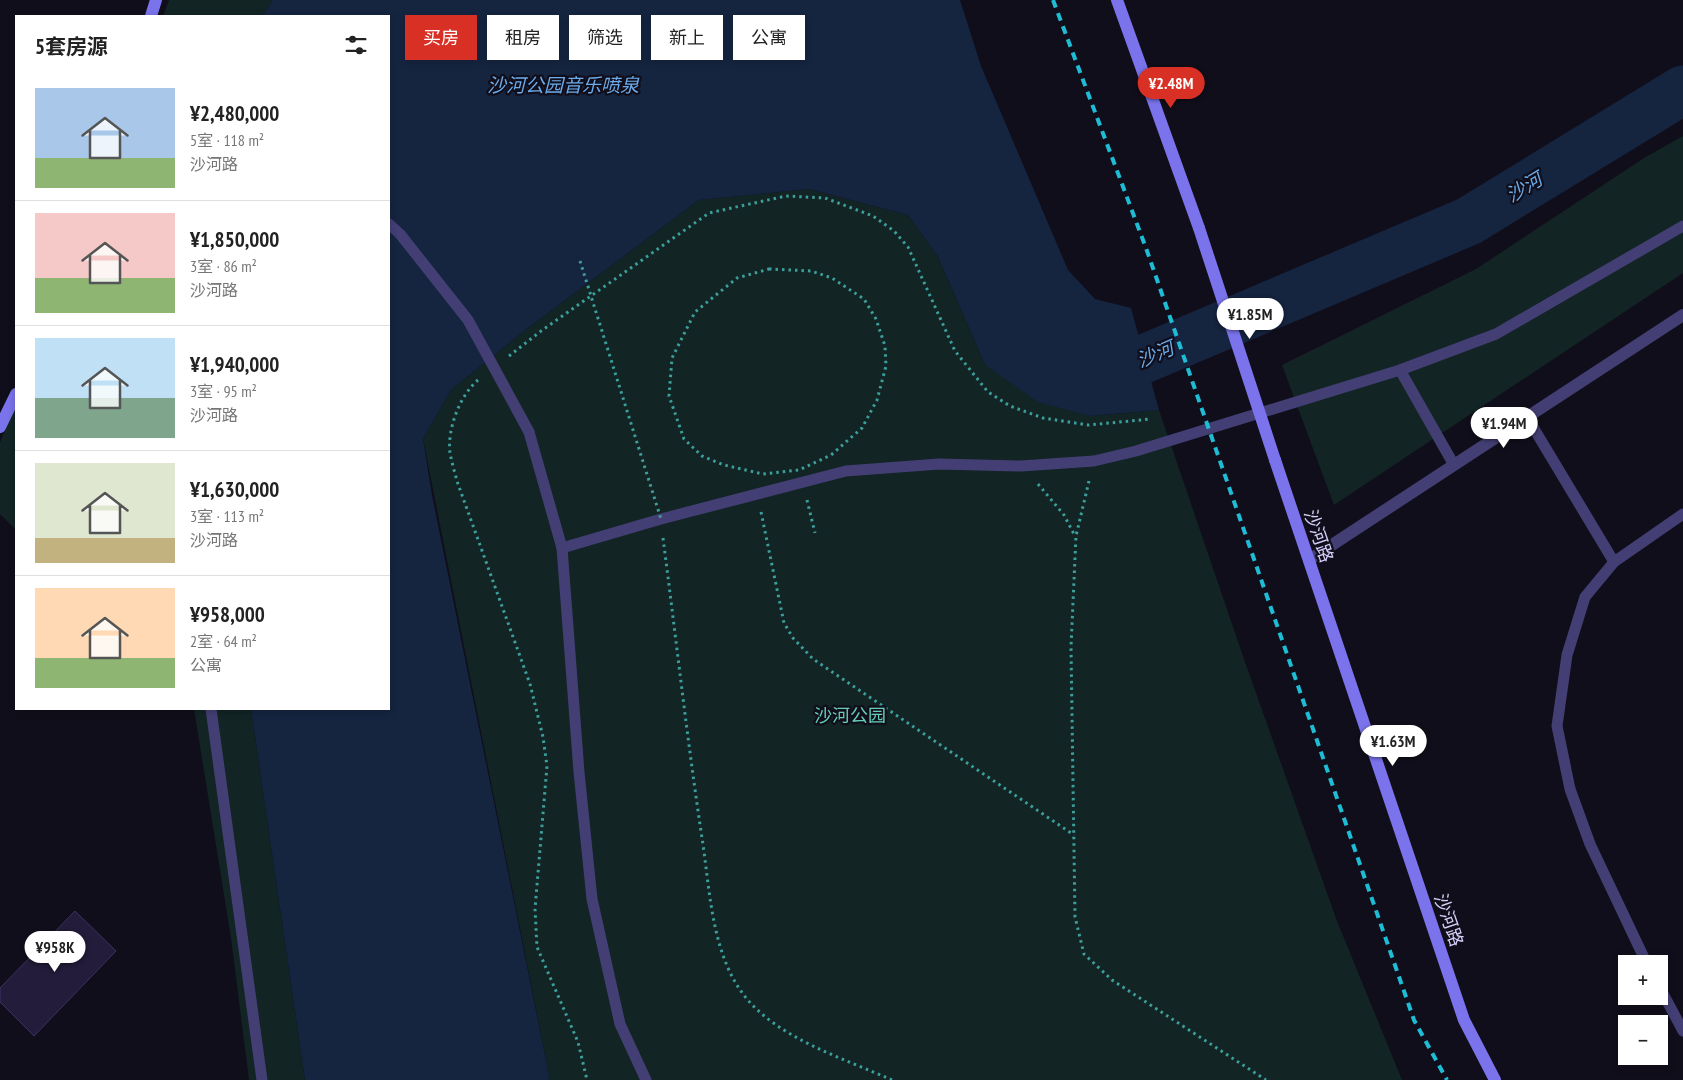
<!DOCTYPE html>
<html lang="zh">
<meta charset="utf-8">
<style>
:root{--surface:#fff;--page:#f6f6f6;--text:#222;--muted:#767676;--line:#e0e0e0;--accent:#d93025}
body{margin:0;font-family:"PT Sans Narrow","Noto Sans SC",sans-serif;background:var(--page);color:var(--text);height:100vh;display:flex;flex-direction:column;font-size:19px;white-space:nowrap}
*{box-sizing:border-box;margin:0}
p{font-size:16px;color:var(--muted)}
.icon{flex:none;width:28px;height:28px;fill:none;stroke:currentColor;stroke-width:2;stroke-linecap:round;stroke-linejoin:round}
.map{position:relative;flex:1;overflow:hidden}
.side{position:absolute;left:15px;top:15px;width:375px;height:695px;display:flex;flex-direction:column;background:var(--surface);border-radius:0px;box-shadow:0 2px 8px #0003}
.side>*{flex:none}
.hud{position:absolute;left:405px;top:15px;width:475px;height:45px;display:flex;gap:10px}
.fabs{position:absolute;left:1618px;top:955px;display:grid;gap:10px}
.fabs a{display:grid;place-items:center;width:50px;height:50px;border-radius:0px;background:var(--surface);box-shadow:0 2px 8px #0003;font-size:25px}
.price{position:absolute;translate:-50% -42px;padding:0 11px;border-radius:18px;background:#fff;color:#222;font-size:16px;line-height:32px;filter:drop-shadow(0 1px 2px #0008)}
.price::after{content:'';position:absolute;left:50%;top:30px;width:15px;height:11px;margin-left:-8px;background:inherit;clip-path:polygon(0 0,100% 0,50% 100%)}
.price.selected{background:var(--accent);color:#fff}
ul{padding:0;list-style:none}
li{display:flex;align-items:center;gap:15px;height:125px;padding:0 20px}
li+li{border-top:1px solid var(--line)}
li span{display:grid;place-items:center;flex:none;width:140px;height:100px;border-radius:0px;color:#555}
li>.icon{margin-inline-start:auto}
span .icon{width:60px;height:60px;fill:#fffc;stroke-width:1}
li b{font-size:21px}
h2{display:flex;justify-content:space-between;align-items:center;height:60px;padding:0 20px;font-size:21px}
.tag{padding:0 18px;border-radius:0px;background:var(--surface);box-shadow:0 2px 8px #0003;font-size:18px;line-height:45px}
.tag.selected{background:var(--accent);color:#fff}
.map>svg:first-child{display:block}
.green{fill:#122424}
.water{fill:#15243f}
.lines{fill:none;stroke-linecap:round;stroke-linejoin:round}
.river{stroke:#15243f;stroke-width:49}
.building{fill:#231c3a;stroke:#3d3263}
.path{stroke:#3d9f9c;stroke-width:3;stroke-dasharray:2.5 4;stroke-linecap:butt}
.lane{stroke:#433f74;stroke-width:11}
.street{stroke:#433f74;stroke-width:12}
.secondary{stroke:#7a73eb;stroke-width:12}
.rail{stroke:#1ebdd5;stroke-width:4;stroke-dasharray:8 6;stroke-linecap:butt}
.path-bridge{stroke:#3d9f9c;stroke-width:3;stroke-dasharray:2.5 4;stroke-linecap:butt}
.lane-bridge{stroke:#433f74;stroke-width:11}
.secondary-bridge{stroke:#7a73eb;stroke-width:12}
.labels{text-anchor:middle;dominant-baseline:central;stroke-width:4.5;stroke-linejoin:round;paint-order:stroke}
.street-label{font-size:18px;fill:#d5cff8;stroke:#110e1b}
.park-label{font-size:18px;fill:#66cdb7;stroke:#110e1b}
.water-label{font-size:19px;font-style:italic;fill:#6babea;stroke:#110e1b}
</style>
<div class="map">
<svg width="1683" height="1080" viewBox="0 0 1683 1080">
<rect width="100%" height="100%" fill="#110e1b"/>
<!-- green -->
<g class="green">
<path d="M169,0h104l-11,16h-99z"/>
<path d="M1683,136v137l-349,232 -52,-140 194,-96 168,-111z"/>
<path d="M809,189l99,26 30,42 47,108 105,51 69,-6 86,252 92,259 65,159h-852l-127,-641 28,-49 77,-62 171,-128z"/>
<path d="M16,400v130l-16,-16v-71z"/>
<path d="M194,709h57l54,371h-56l-18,-142z"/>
</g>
<!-- water -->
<path class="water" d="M273,0h687l21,66 87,204 27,29 36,9 28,102 -69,6 -52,-14 -53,-37 -47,-108 -30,-42 -99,-26 -110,11 -171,128 -77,62 -28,49 9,56 118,585h-245l-54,-371h138v-693h-127z"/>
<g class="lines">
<!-- river -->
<path class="river" d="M1088,343l37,24 344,-146 214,-131"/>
</g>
<!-- building -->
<path class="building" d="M75,911l41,40 -82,85 -34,-34v-14z"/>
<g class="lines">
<!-- path -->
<g class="path">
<path d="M769,269l42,2 21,7 32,21 12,20 9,27 1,20 -9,34 -15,28 -31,27 -32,15 -36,4 -39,-9 -22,-9 -18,-17 -15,-43 3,-38 23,-46 42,-34z"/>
<path d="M509,356l32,-25 168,-118 77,-17 39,2 48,18 21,15 14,16 47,104 33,41 22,14 33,12 45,7 63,-6"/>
<path d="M478,380c-18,15 -31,49 -28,73 2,10 5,21 8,31l72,200 13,53 4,29 -12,143 2,38 41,95 9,38"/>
<path d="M1089,481l-13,55 -5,111 4,270 9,37 28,26 154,100"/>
<path d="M1038,484l26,31 11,21"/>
<path d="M807,500l8,33"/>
<path d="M761,512l23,111 9,15 20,21 261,176"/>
<path d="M663,538c13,100 24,200 39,300 8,51 9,113 41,156 33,44 100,64 149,86"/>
</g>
<!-- lane -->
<g class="lane">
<path d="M1400,370l54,95"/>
<path d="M1527,417l87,145"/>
<path d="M529,432l33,116 17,224 13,127 28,125 26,56"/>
<path d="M562,548l99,-29 185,-48 93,-7 82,2 73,-5 42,-10 264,-81 96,-36 187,-108"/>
<path d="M211,709l51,371"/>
<path d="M1647,964l-57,-120 -20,-55 -13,-63 10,-71 18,-58 29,-35 69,-48"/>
<path d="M1659,986l24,45"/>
</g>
<!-- street -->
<path class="street" d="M1309,560l374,-245"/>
<!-- secondary -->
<g class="secondary">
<path d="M1117,0l82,228"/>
<path d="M151,16l5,-16"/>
<path d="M0,427l16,-33"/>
<path d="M1275,460l189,560 31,60"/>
</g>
<!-- rail -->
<path class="rail" d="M1053,0l93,248 268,772 33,60"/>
<!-- path-bridge -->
<path class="path-bridge" d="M580,261l81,258"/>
<!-- lane-bridge -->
<path class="lane-bridge" d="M389,224l11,10 68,86 61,112"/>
<!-- secondary-bridge -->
<path class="secondary-bridge" d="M1199,228l76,232"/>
</g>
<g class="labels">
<!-- street labels -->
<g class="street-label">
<text transform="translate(1319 536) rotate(71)">沙河路</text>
<text transform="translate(1449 920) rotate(71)">沙河路</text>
</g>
<!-- park labels -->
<g class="park-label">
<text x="850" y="715">沙河公园</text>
</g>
<!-- water labels -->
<g class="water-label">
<text x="563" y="85">沙河公园音乐喷泉</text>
<text transform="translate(1524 187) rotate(-31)">沙河</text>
<text transform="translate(1155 354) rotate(-23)">沙河</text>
</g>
</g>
</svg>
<div class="fabs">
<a>+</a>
<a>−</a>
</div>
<b class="price selected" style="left:1171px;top:109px">¥2.48M</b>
<b class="price" style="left:1250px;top:340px">¥1.85M</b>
<b class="price" style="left:1504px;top:449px">¥1.94M</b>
<b class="price" style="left:1393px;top:767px">¥1.63M</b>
<b class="price" style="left:55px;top:973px">¥958K</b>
<div class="hud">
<a class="tag selected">买房</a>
<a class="tag">租房</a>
<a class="tag">筛选</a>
<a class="tag">新上</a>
<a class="tag">公寓</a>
</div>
<section class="side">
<h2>5套房源<svg class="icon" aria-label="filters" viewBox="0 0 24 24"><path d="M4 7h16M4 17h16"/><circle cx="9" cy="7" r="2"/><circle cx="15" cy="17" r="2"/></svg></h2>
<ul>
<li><span style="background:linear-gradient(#a9c7e8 70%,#8fb573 0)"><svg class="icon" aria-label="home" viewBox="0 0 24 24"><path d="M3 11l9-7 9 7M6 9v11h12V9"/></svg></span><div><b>¥2,480,000</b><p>5室 · 118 m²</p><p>沙河路</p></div></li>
<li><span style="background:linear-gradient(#f6c9c9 65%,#8fb573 0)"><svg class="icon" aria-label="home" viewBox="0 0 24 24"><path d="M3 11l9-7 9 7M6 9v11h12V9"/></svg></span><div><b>¥1,850,000</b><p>3室 · 86 m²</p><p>沙河路</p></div></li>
<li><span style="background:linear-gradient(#bfe0f5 60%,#7fa58c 0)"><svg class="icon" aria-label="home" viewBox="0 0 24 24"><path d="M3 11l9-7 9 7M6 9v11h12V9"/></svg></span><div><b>¥1,940,000</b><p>3室 · 95 m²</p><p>沙河路</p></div></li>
<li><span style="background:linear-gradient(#dfe7d0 75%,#c2b280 0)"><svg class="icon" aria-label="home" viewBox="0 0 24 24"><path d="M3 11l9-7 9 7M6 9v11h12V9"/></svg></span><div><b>¥1,630,000</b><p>3室 · 113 m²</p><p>沙河路</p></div></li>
<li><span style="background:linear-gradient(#ffd9b3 70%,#8fb573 0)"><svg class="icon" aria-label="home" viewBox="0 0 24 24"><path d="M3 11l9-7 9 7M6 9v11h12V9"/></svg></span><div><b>¥958,000</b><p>2室 · 64 m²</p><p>公寓</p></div></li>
</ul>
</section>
</div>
